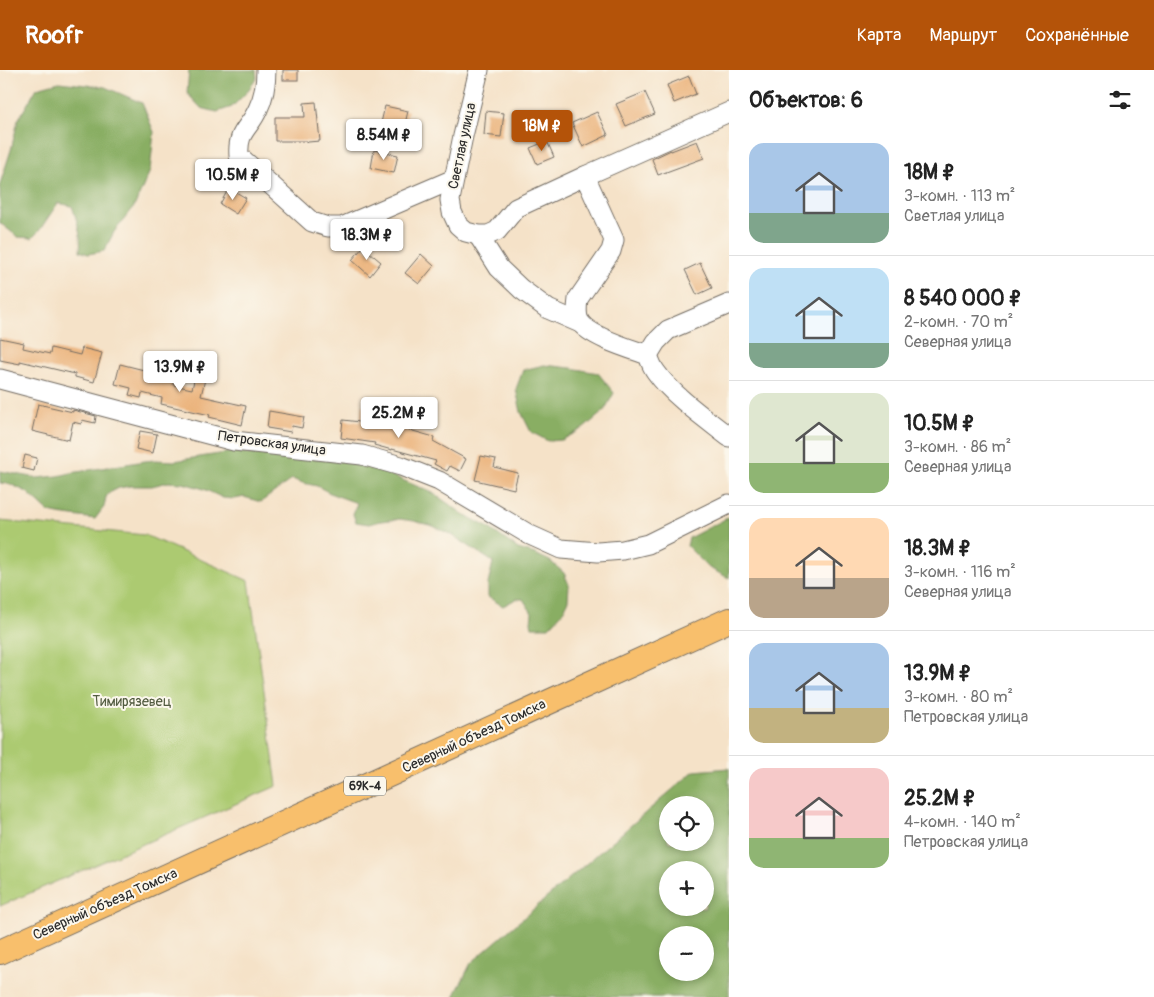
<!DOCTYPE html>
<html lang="ru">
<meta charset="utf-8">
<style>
:root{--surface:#fff;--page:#f2f2f2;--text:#222;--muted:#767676;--line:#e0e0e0;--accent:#b45309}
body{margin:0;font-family:Pangolin,sans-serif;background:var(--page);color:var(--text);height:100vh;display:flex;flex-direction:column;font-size:19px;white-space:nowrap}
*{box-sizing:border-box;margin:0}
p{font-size:16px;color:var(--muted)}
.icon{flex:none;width:28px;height:28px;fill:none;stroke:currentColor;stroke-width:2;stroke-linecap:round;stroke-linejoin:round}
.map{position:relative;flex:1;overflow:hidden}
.drawer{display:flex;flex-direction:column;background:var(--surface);width:425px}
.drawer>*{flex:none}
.tools{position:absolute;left:659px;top:726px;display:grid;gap:10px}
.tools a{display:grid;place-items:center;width:55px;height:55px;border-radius:50%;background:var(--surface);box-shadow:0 2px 8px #0003;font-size:25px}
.price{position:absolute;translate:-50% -42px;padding:0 11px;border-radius:5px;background:#fff;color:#222;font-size:16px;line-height:32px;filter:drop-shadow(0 1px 2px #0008)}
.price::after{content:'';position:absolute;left:50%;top:30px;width:15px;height:11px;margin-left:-8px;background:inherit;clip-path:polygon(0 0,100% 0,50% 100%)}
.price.on{background:var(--accent);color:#fff}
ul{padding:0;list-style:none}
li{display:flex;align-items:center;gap:15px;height:125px;padding:0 20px}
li+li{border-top:1px solid var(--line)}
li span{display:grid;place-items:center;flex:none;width:140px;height:100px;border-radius:15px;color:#555}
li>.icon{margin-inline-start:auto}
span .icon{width:60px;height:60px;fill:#fffc;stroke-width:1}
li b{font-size:21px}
h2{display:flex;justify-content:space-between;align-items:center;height:60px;padding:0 20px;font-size:21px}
header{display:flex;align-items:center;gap:30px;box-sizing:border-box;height:70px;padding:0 25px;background:var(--accent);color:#fff}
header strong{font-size:24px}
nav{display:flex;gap:28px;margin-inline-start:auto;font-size:18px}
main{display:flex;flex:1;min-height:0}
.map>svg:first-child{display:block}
.green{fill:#acca71;stroke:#6c7a4e}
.forest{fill:#89ae63;stroke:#5a6c47;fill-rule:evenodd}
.building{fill:#ebb37c}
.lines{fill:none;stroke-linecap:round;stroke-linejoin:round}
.minor-casing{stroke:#726b62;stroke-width:21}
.major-casing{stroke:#726b62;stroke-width:26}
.minor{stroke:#fff;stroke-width:19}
.major{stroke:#f8bf6c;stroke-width:24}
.labels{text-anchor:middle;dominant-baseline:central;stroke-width:4;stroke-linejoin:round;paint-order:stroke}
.shield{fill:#fbf7ec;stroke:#696865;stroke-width:1}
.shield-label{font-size:12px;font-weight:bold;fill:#2b2b2b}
.street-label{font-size:14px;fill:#2b2b2b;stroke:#fbf7ec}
.park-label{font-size:14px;fill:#525b40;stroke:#fbf7ec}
</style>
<header>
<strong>Roofr</strong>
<nav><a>Карта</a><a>Маршрут</a><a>Сохранённые</a></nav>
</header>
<main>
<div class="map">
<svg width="729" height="927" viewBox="0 0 729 927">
<rect width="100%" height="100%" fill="#fbf7ec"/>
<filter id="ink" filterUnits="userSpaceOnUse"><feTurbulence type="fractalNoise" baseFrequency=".02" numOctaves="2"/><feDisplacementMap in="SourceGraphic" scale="10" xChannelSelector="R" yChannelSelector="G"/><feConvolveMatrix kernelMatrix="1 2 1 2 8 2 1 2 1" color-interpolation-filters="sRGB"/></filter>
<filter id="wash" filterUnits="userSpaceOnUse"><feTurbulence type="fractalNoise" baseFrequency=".0096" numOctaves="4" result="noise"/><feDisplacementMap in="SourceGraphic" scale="20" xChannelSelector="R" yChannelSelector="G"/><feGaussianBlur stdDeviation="1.12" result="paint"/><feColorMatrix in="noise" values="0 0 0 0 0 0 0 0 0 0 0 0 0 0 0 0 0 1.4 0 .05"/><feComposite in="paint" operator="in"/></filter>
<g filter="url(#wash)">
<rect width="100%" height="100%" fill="#f5e2c8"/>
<!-- green -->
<path class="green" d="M0,451l145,14 104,46 28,205 -277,120z"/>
<!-- forest -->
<g class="forest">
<path d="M189,0h67l1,8 -11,15 -14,14 -15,5 -16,-4 -14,-15z"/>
<path d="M59,12l46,5 37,16 12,29 -4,39 -16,36 -20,25 -10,19 -16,3 -8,-3c2,-16 -3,-30 -8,-45l-14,-3 -19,28 -7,7 -14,-1 -18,-14v-39l11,-34 7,-30 19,-32z"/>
<path d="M544,295l27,3 27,5 16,20 -10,18 -20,17 -22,12 -14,1 -17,-9 -10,-20 -5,-23 7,-19z"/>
<path d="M232,382l111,9 43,12 47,20 30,21 26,14 29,21 17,5 15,7 14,12 5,12 -1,15 -4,11 -15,16h-17l-1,-5 1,-9 -9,-14h-7l-13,7 -15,-9v-13l5,-22 -41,-27 -19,-9 -19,-5 -14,-2 -19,2 -12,3 -13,-2 -3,-8 4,-11 -25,-9 -15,-8 -14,-3 -11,-4 -31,23 -17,-5 -9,2 -12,-1 -19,-9 -21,-6 -15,-1 -16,4h-22l-11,2 -10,5 -3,4 -2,10 -9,12 -37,-5 -9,-2 -22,-20 -17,-8 -10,-1v-12l37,7 21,-2 13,-3 74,-12 10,-1 19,1z"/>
<path d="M729,447v61l-20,-10 -22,-22 2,-8z"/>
<path d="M729,698v229h-275l17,-34 223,-192zM668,735h37v37h-37zM668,800h37v38h-37zM668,865h37v37h-37z"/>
</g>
<g id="blocks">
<!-- building -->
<g class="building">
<rect x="283" y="0" width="15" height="10"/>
<path d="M689,6l7,18 -22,9 -7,-18z"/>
<path d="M645,22l10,22 -29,12 -10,-22z"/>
<path d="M316,32l4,39 -12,1 -1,-1h-32v-24h30l-1,-14z"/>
<path d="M385,36l23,5 -4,17 -23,-5z"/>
<path d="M486,41l18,2 -3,24 -17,-2z"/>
<path d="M597,42l11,23 -25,12 -11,-24z"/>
<path d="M547,71l7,16 -17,7 -7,-16z"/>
<path d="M697,71l7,17 -46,17 -6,-16 19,-9v1z"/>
<path d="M374,80l24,5 -4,18 -23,-5z"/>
<path d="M229,118l17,10 -10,16 -16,-10z"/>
<path d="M363,177l18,15 -11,14 -18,-16z"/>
<path d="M421,184l13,12 -15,18 -14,-11z"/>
<path d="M700,193l12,25 -15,7 -12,-25z"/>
<path d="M0,268l24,5 -1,5 27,6 1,-6 29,7 2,-7 20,5 -8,29 -19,-5v-3l-55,-13v3l-20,-4z"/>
<path d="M199,290l10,2 -8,34 45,10 -4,19 -33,-8 1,-2 -49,-11 1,-6 -20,-5 -1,5 -12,-3 2,-7 -16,-4 5,-20 28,7 -1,4 27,6 -1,4 19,4z"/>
<path d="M38,334l35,8v-2l23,6 -1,7 -13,-3 -1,4 -8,-2 -4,18 -37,-9z"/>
<path d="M362,335l14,2 -1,7 25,7 -1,6 35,10 -1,4 33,18 -6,12 -10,-5 -3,5 -13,-7 2,-3 -44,-12v1l-18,-5 1,-2 -34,-5 2,-18 17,2z"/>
<path d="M269,341l35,6 -2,11 -10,-2 -1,6 -24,-4z"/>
<path d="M140,361l17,3 -4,19 -17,-4z"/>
<path d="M25,385l12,3 -3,13 -12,-3z"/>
<path d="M481,386l15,3 -2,8 24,6 -4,16 -39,-9z"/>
</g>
</g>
</g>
<g filter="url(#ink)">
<use href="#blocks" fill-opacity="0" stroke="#726b62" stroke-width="1"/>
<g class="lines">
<defs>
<g id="minor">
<path d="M266,0c0,14 -2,27 -8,39 -9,21 -21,21 -19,47l73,66 16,5h14l112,-48"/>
<path d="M479,0l-16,66 -13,64 2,12 6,13 8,7 12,3h10l9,-4 19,-23 69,-32 29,64 -3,11 -33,48c-1,8 -2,17 2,23 10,15 51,27 68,33 2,6 4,12 8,17 17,24 50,47 73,65"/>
<path d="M585,106l144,-64"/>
<path d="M478,165l21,33 22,21 27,20 32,14"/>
<path d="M648,285l8,-13 12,-12 61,-26"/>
<path d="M0,309l234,62 128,14 39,11 38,15 91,54 31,14 37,3 25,-2 25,-6 81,-40"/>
</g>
<path id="major" d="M0,882l729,-332"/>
</defs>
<!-- minor casing -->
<use href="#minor" class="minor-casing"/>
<!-- major casing -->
<use href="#major" class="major-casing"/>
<!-- minor -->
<use href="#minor" class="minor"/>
<!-- major -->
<use href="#major" class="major"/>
</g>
</g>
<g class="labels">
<!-- shield labels -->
<rect class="shield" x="344" y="706.5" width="42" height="19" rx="4"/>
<g class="shield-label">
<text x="365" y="716">69К-4</text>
</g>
<!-- street labels -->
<g class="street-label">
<text transform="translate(462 76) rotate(-78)">Светлая улица</text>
<text transform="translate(272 373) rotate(8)">Петровская улица</text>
<text transform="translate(474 666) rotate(-25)">Северный объезд Томска</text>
<text transform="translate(105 834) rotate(-24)">Северный объезд Томска</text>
</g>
<!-- park labels -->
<g class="park-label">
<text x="132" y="631">Тимирязевец</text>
</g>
</g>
</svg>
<div class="tools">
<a><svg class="icon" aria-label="locate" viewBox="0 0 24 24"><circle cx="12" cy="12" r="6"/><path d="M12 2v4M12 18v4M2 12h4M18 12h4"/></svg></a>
<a>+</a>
<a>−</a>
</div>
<b class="price on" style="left:542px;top:82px">18M ₽</b>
<b class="price" style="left:384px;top:91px">8.54M ₽</b>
<b class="price" style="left:233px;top:131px">10.5M ₽</b>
<b class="price" style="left:367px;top:191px">18.3M ₽</b>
<b class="price" style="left:180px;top:323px">13.9M ₽</b>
<b class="price" style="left:399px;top:369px">25.2M ₽</b>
</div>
<section class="drawer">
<h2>Объектов: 6<svg class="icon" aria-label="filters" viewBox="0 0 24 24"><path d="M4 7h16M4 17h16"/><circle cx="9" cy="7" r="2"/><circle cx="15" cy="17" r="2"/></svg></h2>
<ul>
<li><span style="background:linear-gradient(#a9c7e8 70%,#7fa58c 0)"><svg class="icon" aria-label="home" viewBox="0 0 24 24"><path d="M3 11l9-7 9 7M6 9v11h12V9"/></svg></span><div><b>18M ₽</b><p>3-комн. · 113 m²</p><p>Светлая улица</p></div></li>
<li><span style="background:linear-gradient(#bfe0f5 75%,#7fa58c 0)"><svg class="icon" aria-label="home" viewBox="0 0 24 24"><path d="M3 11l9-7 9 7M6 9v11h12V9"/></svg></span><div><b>8 540 000 ₽</b><p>2-комн. · 70 m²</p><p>Северная улица</p></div></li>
<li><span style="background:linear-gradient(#dfe7d0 70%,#8fb573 0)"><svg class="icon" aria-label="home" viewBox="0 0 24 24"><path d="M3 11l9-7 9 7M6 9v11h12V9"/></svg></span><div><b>10.5M ₽</b><p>3-комн. · 86 m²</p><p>Северная улица</p></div></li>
<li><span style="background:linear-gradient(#ffd9b3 60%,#b9a48a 0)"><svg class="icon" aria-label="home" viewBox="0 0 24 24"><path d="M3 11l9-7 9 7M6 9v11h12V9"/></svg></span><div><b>18.3M ₽</b><p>3-комн. · 116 m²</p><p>Северная улица</p></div></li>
<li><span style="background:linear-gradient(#a9c7e8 65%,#c2b280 0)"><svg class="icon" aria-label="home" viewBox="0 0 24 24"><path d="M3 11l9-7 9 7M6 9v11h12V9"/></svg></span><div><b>13.9M ₽</b><p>3-комн. · 80 m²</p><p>Петровская улица</p></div></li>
<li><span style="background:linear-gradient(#f6c9c9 70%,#8fb573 0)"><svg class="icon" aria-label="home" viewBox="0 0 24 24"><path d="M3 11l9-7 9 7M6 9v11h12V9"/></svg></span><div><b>25.2M ₽</b><p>4-комн. · 140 m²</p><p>Петровская улица</p></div></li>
</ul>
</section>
</main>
